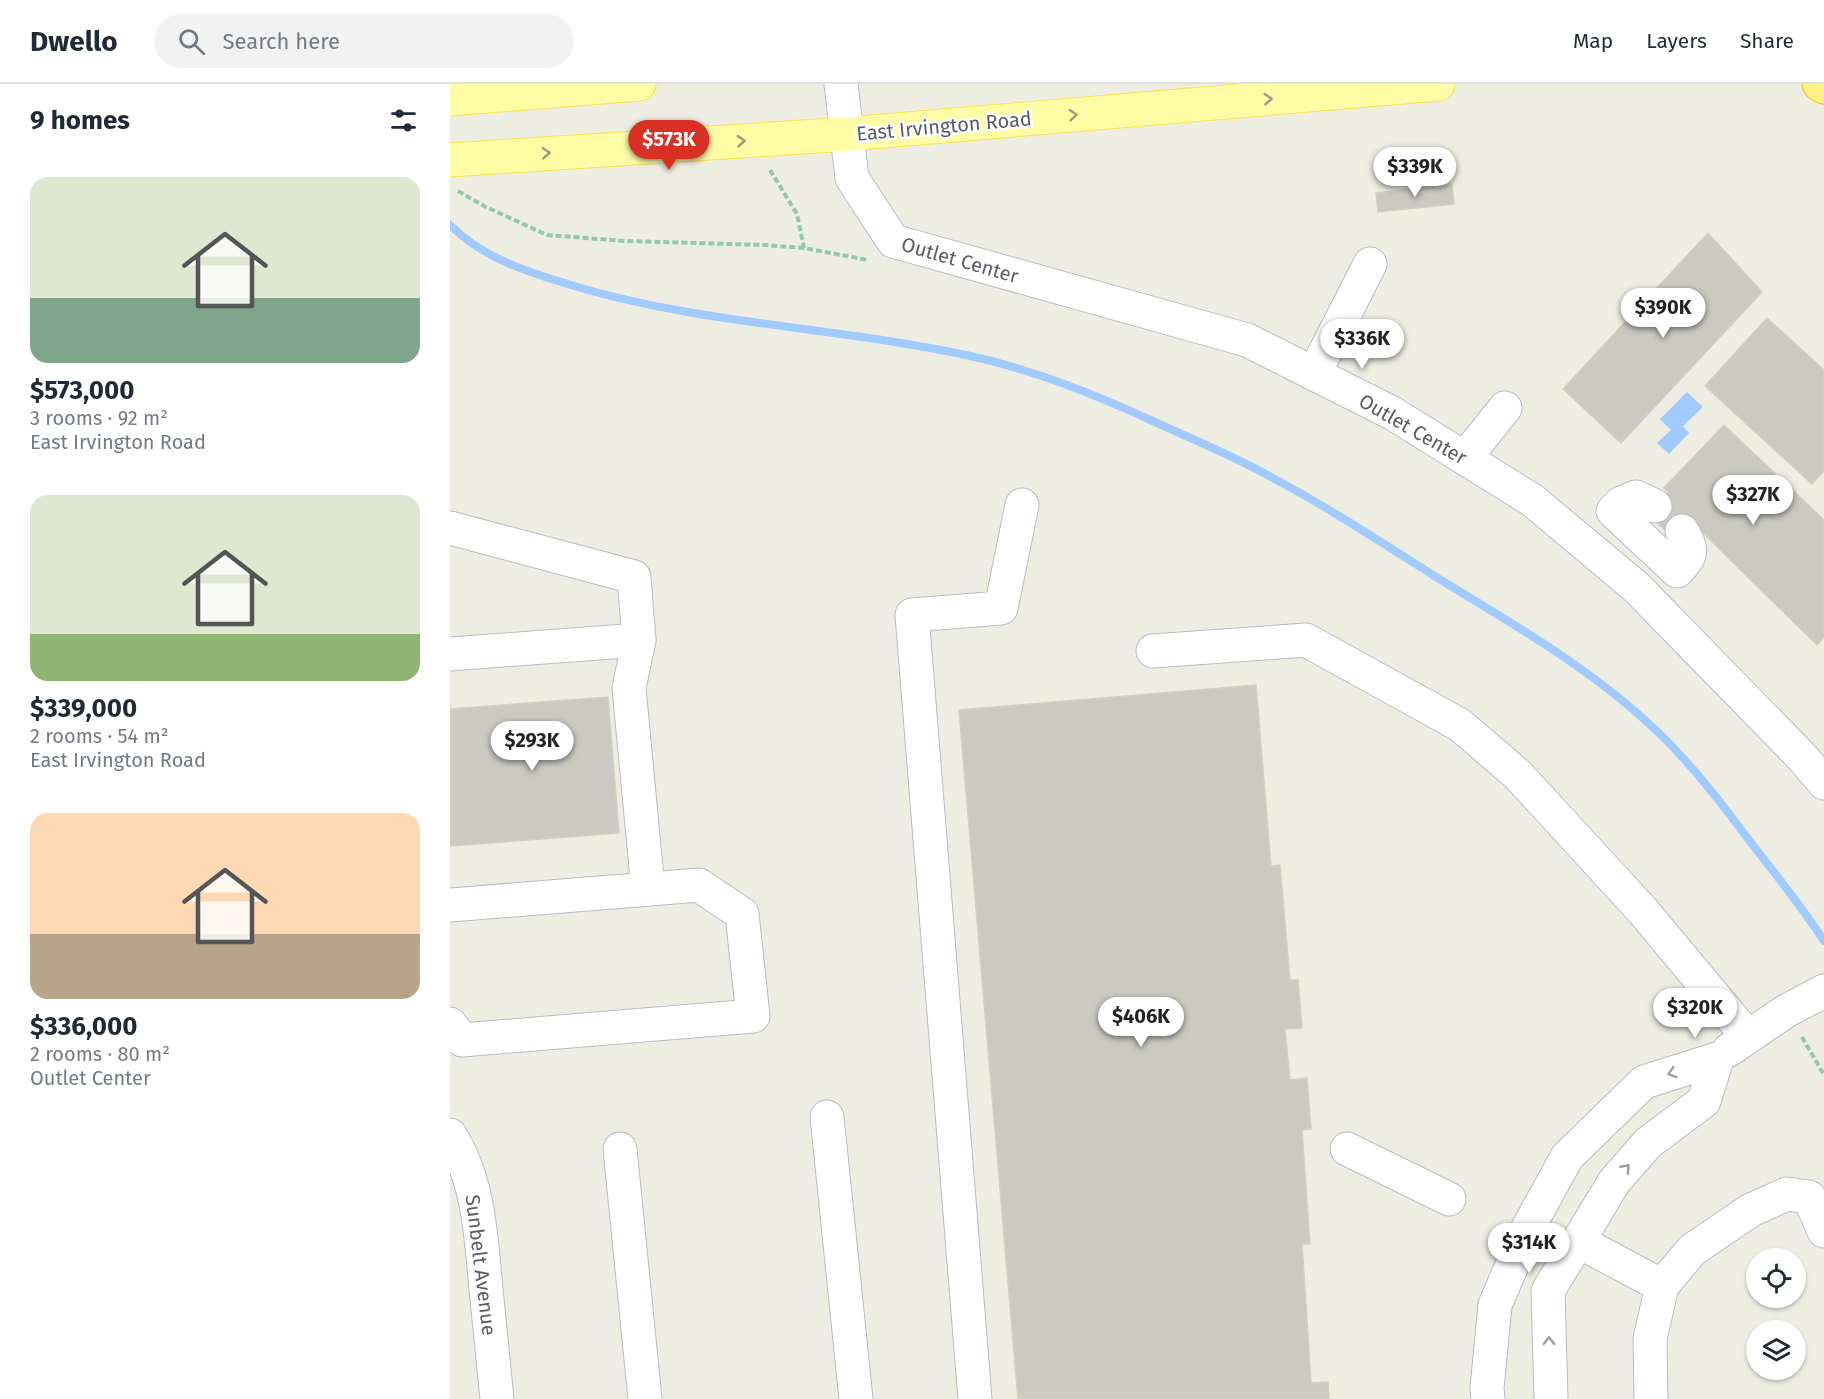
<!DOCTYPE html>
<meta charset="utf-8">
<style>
:root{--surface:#fff;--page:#f2f2f3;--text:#1f2937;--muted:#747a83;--line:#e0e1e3;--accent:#d93025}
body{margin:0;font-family:"Fira Sans",sans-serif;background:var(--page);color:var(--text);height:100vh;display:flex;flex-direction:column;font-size:22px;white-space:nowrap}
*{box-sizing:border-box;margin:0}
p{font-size:20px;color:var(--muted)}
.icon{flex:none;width:33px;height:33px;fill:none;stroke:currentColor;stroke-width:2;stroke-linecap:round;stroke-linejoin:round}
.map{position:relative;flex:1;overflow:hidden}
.panel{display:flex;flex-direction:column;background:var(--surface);width:450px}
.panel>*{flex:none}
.controls{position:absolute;left:1296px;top:1164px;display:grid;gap:12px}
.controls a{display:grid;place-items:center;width:60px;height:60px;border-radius:50%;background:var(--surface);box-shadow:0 2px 4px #0004;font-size:30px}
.price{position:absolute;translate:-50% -51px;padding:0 14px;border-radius:21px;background:#fff;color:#222;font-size:20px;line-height:39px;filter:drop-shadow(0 2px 3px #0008)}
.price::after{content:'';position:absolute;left:50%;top:36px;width:18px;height:14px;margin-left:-9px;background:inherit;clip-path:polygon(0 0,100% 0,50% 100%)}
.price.active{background:var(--accent);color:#fff}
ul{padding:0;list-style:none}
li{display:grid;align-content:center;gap:12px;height:318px;padding:0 30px}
li span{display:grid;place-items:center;height:186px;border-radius:18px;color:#555}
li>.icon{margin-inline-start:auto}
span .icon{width:108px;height:108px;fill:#fffc;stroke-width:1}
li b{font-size:26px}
h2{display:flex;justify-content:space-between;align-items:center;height:72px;padding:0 30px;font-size:26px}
header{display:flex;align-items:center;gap:36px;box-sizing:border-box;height:84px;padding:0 30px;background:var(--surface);border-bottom:2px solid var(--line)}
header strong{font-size:28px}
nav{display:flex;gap:33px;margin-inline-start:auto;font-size:21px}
.search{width:420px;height:54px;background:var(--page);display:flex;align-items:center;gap:15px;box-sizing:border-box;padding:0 21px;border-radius:33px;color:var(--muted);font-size:22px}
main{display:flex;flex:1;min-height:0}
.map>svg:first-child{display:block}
.water{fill:#a1caff}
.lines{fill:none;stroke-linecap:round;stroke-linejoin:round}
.stream{stroke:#a1caff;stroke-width:8}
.building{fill:#cbcac1;stroke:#d3d0c0;stroke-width:1.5}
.minor-casing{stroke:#babbc2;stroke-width:35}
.major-casing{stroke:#fbe14e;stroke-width:35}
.highway-casing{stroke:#f0c400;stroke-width:35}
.path{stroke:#94c9ab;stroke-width:4;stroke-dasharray:6 3;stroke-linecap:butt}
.minor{stroke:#fff;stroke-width:33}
.major{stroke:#fffca6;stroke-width:33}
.highway{stroke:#fff088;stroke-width:33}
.oneway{stroke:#9c9d7e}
.oneway2{stroke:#9c9ea2}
.labels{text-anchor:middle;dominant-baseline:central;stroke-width:5;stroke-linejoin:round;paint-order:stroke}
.street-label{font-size:20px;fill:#5a5d64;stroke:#fff}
</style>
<header>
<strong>Dwello</strong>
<div class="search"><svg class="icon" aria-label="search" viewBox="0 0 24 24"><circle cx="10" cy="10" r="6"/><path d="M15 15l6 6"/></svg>Search here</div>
<nav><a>Map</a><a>Layers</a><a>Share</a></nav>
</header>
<main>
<section class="panel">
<h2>9 homes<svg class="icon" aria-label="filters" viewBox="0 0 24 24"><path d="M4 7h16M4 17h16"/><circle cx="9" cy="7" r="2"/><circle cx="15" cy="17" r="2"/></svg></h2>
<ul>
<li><span style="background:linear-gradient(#dfe7d0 65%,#7fa58c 0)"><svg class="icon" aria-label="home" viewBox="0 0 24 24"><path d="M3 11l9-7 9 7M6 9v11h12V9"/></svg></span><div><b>$573,000</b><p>3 rooms · 92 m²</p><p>East Irvington Road</p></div></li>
<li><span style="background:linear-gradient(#dfe7d0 75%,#8fb573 0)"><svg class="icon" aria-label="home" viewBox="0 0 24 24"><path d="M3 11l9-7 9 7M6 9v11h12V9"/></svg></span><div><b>$339,000</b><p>2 rooms · 54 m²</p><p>East Irvington Road</p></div></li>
<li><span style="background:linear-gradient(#ffd9b3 65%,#b9a48a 0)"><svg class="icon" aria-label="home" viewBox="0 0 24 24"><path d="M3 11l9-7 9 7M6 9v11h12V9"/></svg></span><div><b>$336,000</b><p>2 rooms · 80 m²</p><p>Outlet Center</p></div></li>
</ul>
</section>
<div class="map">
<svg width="1374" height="1315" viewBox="0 0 1374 1315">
<rect width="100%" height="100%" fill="#eeede2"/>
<!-- water -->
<path class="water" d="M1237,308l16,15 -20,19 6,7 -20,21 -12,-11 14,-13 -11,-11z"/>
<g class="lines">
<!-- stream -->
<path class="stream" d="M0,141c33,33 77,47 121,60 128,39 264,42 395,70 66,14 128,39 189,67 39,18 79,34 116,55 57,30 111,66 165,100 80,49 162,95 229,162 32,32 60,69 87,105 25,32 50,63 72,97"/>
</g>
<!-- building -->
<g class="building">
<path d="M1002,100l2,20 -76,8 -2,-19z"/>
<path d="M1258,149l54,59 -141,151 -58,-54z"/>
<path d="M1317,234l57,52v101l-12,13 -107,-98z"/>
<path d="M1274,341l100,95v117l-7,8 -126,-124 -17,18 -26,-25 20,-22 -4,-4z"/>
<path d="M806,601l15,181 9,-1 10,115h8l4,48 -17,1 5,51 17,-2 4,51 -9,1 8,114h-8l9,139 17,-1 1,17h-311l-59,-689z"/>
<path d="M158,613l11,136 -169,13v-137z"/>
</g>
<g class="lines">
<defs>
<g id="minor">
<path d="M391,0l11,94 41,63 354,99 145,73 140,87 104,87 166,170 22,26"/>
<path d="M864,290l56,-110"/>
<path d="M1015,374l40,-50"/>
<path d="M1205,422l-19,-9 -15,6 -8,8 64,60c16,-17 16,-20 5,-40"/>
<path d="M0,444l184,49 5,63 -189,14"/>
<path d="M189,556l-10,48 19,201"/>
<path d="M703,567l153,-11 154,85 57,49 24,26 102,111 105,126"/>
<path d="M0,821l249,-20 43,29 11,102 -291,24 -12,-16"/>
<path d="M1279,966l57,-39 38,-20"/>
<path d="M377,1033l29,282"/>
<path d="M0,1051c29,45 31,102 36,154 4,37 7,73 11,110"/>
<path d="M170,1065l25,250"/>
<path d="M897,1065l102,50"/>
<path d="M1128,1157l84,45"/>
<path d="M525,1315l-63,-784 89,-7 21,-103"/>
<path d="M1038,1315l-1,-11 8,-83 33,-77 39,-71 77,-75 73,-23 -13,42 -56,42 -34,39 -66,109 3,108"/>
<path d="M1201,1315l-1,-60 12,-53 30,-36 59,-40 36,-16 22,3 15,34"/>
</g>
<g id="major">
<path d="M0,15l189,-15"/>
<path d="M0,76l398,-26 590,-50"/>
</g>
<path id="highway" d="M1369,0l5,3"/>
</defs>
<!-- minor casing -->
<use href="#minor" class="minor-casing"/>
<!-- major casing -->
<use href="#major" class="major-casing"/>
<!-- highway casing -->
<use href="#highway" class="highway-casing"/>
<!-- path -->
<g class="path">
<path d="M320,86l27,44 7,34"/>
<path d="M8,107l26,15 63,29 78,6 140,4 39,3 64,12"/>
<path d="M1352,953l22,38"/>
</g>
<!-- minor -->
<use href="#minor" class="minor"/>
<!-- major -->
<use href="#major" class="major"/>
<!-- highway -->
<use href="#highway" class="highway"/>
</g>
<!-- one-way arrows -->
<defs><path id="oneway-chevron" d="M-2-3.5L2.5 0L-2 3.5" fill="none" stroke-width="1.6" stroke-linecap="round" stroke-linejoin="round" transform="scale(1.5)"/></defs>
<g class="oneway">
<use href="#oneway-chevron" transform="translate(818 15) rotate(-5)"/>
<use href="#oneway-chevron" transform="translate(623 31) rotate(-5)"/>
<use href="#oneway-chevron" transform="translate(291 57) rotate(-4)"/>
<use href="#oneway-chevron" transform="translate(96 69) rotate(-4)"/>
</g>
<g class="oneway2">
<use href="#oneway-chevron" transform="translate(1222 989) rotate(162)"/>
<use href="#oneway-chevron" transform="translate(1176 1084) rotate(-48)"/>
<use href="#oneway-chevron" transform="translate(1099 1257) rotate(-91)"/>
</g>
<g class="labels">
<!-- street labels -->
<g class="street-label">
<text transform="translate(494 42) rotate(-5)">East Irvington Road</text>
<text transform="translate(510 176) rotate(16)">Outlet Center</text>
<text transform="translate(963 345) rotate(30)">Outlet Center</text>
<text transform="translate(31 1181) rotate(83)">Sunbelt Avenue</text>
</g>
</g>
</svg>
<div class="controls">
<a><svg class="icon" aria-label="locate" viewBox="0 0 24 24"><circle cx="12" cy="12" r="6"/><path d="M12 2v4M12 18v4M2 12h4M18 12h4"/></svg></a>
<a><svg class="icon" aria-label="layers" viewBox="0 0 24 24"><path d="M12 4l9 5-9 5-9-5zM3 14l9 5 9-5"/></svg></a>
</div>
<b class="price active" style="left:219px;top:87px">$573K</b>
<b class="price" style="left:965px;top:114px">$339K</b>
<b class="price" style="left:1213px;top:255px">$390K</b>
<b class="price" style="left:912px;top:286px">$336K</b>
<b class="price" style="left:1303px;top:442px">$327K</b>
<b class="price" style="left:82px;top:688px">$293K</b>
<b class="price" style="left:1245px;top:955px">$320K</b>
<b class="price" style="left:691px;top:964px">$406K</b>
<b class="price" style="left:1079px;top:1190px">$314K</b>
</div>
</main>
